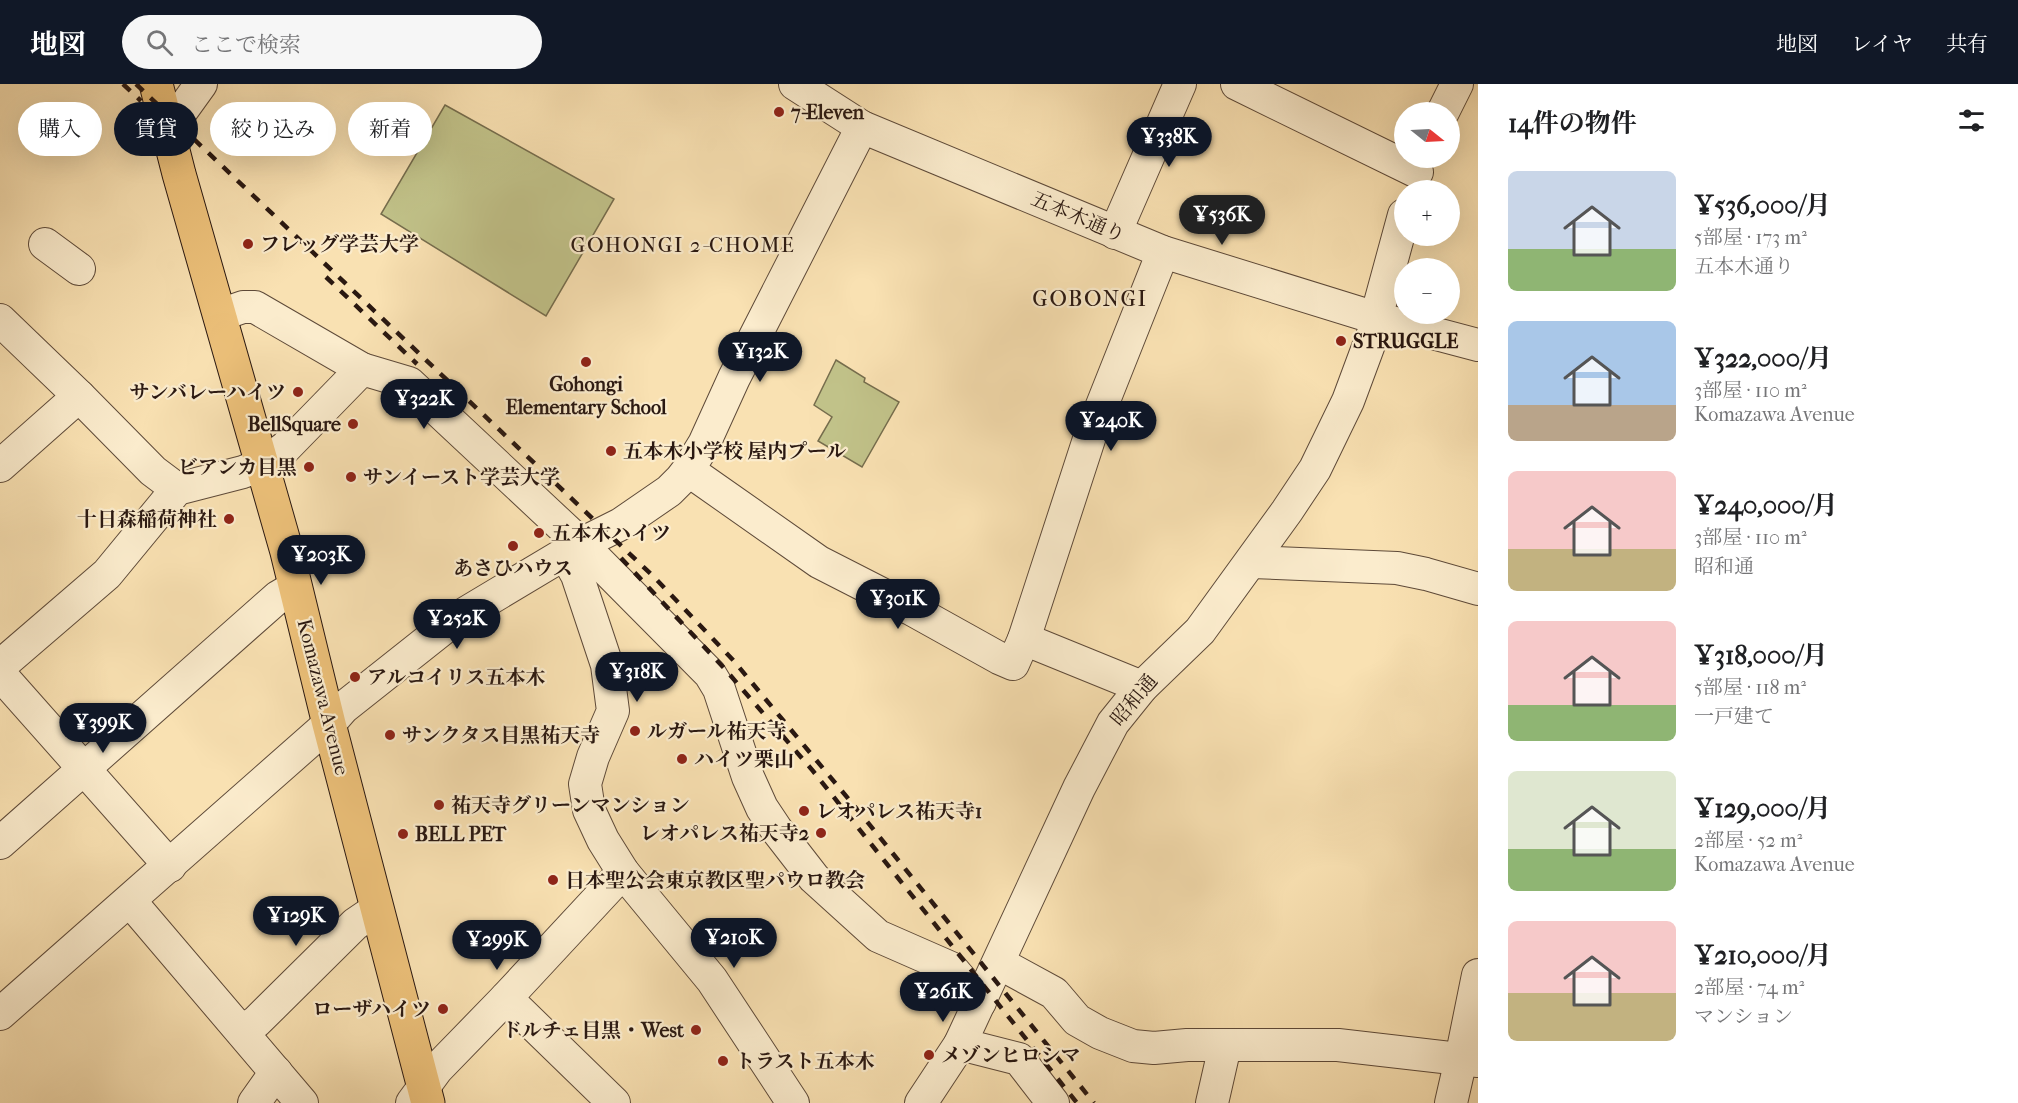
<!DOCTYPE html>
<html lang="ja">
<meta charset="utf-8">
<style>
:root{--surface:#fff;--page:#f6f6f6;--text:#202124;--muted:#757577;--accent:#111827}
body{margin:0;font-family:"IM FELL French Canon","Noto Serif JP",serif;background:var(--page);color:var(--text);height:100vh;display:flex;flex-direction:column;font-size:22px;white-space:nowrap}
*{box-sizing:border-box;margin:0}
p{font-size:20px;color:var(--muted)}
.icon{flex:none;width:33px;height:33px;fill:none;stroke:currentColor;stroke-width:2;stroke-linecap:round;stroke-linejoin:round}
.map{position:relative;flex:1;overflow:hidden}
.panel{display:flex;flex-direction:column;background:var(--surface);width:540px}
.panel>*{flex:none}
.banner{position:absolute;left:18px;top:18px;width:570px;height:54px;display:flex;gap:12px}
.needle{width:39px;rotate:108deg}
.fabs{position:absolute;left:1394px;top:18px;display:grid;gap:12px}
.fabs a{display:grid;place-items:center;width:66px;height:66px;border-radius:50%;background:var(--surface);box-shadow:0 6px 24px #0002;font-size:30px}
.price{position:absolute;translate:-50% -51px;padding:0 14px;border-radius:21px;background:var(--accent);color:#fff;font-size:20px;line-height:39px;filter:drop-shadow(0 2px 3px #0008)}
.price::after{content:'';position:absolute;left:50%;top:36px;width:18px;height:14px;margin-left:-9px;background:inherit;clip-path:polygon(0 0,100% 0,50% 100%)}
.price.current{background:#222;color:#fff}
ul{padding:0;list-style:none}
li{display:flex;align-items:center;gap:18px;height:150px;padding:0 30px}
li span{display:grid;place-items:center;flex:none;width:168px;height:120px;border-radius:9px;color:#555}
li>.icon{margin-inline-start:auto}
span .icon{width:72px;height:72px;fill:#fffc;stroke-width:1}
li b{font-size:26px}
h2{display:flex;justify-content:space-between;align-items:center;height:72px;padding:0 30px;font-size:26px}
.tag{padding:0 21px;border-radius:27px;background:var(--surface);box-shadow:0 6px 24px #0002;font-size:21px;line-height:54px}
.tag.current{background:var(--accent);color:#fff}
header{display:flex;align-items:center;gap:36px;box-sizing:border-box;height:84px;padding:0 30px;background:var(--accent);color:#fff}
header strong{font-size:28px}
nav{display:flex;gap:33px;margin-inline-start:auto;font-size:21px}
.search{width:420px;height:54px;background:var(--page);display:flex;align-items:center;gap:15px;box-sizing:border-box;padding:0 21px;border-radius:33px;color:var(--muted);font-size:22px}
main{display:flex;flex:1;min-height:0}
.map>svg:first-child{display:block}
.green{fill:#c1c289;stroke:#766d4d;stroke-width:1.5}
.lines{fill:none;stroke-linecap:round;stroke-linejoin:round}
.minor-casing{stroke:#5e4a39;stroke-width:34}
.major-casing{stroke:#2a1811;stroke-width:35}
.minor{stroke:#fbeccd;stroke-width:32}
.major{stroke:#ecc079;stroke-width:33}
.rail{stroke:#2a1811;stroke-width:4.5;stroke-dasharray:10 10;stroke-linecap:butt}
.poi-dot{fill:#8f2418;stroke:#fbeccd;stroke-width:2}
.labels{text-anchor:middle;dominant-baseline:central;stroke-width:4.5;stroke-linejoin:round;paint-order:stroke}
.poi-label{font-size:20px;font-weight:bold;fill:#2a1811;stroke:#fbeccd;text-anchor:start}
.street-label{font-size:20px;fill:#2a1811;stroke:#fbeccd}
.neighbourhood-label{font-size:21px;letter-spacing:1.5px;fill:#2a1811;stroke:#fbeccd}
.quarter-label{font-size:22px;letter-spacing:1.5px;fill:#2a1811;stroke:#fbeccd}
</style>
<header>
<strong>地図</strong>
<div class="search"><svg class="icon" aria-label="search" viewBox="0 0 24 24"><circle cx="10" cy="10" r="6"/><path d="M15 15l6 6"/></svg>ここで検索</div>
<nav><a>地図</a><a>レイヤ</a><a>共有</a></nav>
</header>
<main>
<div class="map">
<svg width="1478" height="1019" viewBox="0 0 1478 1019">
<rect width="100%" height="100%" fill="#f9e1b2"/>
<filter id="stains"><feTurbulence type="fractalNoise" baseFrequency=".00333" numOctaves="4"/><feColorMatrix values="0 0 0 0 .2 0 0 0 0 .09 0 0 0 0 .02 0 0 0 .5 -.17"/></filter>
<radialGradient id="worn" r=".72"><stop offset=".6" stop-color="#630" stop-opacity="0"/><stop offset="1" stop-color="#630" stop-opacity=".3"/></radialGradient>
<!-- green -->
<g class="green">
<path d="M445,21l169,94 -68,117 -165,-102z"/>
<path d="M836,276l29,18 -1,4 35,20 -37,65 -44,-26 14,-24 -18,-12z"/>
</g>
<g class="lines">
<defs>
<g id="minor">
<path d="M795,0l67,43 301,125 213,66 102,27"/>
<path d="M1237,0l180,88"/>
<path d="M1443,28l14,-28"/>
<path d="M166,35l12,-3 23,-32"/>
<path d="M1115,149l65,-149"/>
<path d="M45,160l34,25"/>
<path d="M220,231l23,-8h12l107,62"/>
<path d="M0,236l79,76 74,75 24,18"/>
<path d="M0,382l79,-70"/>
<path d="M688,386l131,92 92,47 88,49 14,6 11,-25 118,48"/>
<path d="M565,470l12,21 30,90 6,46 -20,46 -8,27 4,26 14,30 20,32 89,108 81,123"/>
<path d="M1252,478l145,6 29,6 52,15"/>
<path d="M1024,555l67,-206 72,-181"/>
<path d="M0,582l107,-92 70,-85 66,-17 20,-8 23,-17 76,-78 47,14 172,161 129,130 9,15 29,88 14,31 14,21 38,49 64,58 73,32 29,34"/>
<path d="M0,590l170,192"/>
<path d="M0,759l278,-246 17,-10"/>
<path d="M130,817l172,202"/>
<path d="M999,879l55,30 23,27 23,13 33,13 21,2 33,-3h151l140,16"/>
<path d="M506,914l108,105"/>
<path d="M0,930l329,-290 14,-16 111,-88 127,-76 40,-20 48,-33 12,-12 7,-9 16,-26 30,-66 128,-251"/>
<path d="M242,947l14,-9 99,-98 22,-15"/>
<path d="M960,960l59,15 34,44"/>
<path d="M254,1019l22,-31"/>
<path d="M412,1019l25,-34 69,-71 117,-126"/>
<path d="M921,1019l39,-59 119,-256 34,-65 29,-36 58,-56 87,-120 28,-42 33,-68 26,-70 2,-13 28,-103"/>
<path d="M1212,1019l13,-57"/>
<path d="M1451,1019l10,-44 17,-84"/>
</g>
<path id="major" d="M156,0l23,90 108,378 42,172 99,379"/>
</defs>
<!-- minor casing -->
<use href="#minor" class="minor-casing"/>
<!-- major casing -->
<use href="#major" class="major-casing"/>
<!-- minor -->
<use href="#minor" class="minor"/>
<!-- major -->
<use href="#major" class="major"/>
<!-- rail -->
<g class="rail">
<path d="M123,0l18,17"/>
<path d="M136,0l518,493 79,83 128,154 233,289"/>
<path d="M326,193l91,87"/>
<path d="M621,474l103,110 89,103 264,332"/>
</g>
</g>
<!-- markers -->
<g class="poi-dot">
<circle cx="779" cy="28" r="6"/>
<circle cx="248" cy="160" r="6"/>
<circle cx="1341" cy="257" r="6"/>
<circle cx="586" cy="278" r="6"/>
<circle cx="298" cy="308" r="6"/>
<circle cx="353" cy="340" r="6"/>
<circle cx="611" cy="367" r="6"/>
<circle cx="309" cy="383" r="6"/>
<circle cx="351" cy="393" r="6"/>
<circle cx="229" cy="435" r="6"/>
<circle cx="539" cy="449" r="6"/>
<circle cx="513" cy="462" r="6"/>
<circle cx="355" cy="593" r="6"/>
<circle cx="635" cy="647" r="6"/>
<circle cx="390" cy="651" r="6"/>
<circle cx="682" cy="675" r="6"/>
<circle cx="439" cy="721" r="6"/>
<circle cx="804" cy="727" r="6"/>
<circle cx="821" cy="749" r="6"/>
<circle cx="403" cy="750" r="6"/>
<circle cx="553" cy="796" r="6"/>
<circle cx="443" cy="925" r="6"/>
<circle cx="696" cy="946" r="6"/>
<circle cx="929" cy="971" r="6"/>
<circle cx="723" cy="977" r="6"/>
</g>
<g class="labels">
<!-- poi labels -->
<g class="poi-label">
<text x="791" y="28">7-Eleven</text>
<text x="260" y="160">フレッグ学芸大学</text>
<text x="1353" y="257">STRUGGLE</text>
<text x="586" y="300" text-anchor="middle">Gohongi<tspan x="586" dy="23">Elementary School</tspan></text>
<text x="286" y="308" text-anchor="end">サンバレーハイツ</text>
<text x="341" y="340" text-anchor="end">BellSquare</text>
<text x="623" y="367">五本木小学校 屋内プール</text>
<text x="297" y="383" text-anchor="end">ビアンカ目黒</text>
<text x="363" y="393">サンイースト学芸大学</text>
<text x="217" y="435" text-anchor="end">十日森稲荷神社</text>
<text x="551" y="449">五本木ハイツ</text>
<text x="513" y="484" text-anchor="middle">あさひハウス</text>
<text x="367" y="593">アルコイリス五本木</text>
<text x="647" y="647">ルガール祐天寺</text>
<text x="402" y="651">サンクタス目黒祐天寺</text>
<text x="694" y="675">ハイツ栗山</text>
<text x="451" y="721">祐天寺グリーンマンション</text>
<text x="816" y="727">レオパレス祐天寺1</text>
<text x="809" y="749" text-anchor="end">レオパレス祐天寺2</text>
<text x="415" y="750">BELL PET</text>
<text x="565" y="796">日本聖公会東京教区聖パウロ教会</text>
<text x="431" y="925" text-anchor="end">ローザハイツ</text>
<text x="684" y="946" text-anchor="end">ドルチェ目黒・West</text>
<text x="941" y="971">メゾンヒロシマ</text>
<text x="735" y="977">トラスト五本木</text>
</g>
<!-- street labels -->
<g class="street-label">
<text transform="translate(1078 133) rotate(23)">五本木通り</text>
<text transform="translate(323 613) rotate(76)">Komazawa Avenue</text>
<text transform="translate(1134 616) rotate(-50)">昭和通</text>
</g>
<!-- neighbourhood labels -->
<g class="neighbourhood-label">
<text x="683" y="161">GOHONGI 2-CHOME</text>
</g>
<!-- quarter labels -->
<g class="quarter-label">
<text x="1090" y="215">GOBONGI</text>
</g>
</g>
<rect width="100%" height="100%" filter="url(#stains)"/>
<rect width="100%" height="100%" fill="url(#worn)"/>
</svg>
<div class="fabs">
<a><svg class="needle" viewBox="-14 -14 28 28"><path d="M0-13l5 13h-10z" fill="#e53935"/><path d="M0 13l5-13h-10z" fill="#757577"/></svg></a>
<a>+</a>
<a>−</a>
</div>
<b class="price" style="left:1169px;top:84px">¥338K</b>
<b class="price current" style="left:1222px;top:162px">¥536K</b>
<b class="price" style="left:760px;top:299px">¥132K</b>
<b class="price" style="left:424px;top:346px">¥322K</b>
<b class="price" style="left:1111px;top:368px">¥240K</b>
<b class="price" style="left:321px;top:502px">¥203K</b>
<b class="price" style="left:898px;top:546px">¥301K</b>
<b class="price" style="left:457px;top:566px">¥252K</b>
<b class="price" style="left:637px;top:619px">¥318K</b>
<b class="price" style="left:103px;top:670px">¥399K</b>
<b class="price" style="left:296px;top:863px">¥129K</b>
<b class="price" style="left:734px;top:885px">¥210K</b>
<b class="price" style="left:497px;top:887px">¥299K</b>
<b class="price" style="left:943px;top:939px">¥261K</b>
<div class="banner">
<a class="tag">購入</a>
<a class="tag current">賃貸</a>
<a class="tag">絞り込み</a>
<a class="tag">新着</a>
</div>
</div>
<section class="panel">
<h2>14件の物件<svg class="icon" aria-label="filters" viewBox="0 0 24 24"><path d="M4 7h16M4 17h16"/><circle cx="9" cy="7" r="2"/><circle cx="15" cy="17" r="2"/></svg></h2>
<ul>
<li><span style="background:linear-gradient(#c9d6e8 65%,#8fb573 0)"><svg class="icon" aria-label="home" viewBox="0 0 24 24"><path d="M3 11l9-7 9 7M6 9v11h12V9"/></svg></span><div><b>¥536,000/月</b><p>5部屋 · 173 m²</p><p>五本木通り</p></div></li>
<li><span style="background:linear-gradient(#a9c7e8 70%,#b9a48a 0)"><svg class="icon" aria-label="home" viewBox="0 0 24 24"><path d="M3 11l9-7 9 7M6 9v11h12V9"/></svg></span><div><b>¥322,000/月</b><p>3部屋 · 110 m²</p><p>Komazawa Avenue</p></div></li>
<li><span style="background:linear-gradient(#f6c9c9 65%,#c2b280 0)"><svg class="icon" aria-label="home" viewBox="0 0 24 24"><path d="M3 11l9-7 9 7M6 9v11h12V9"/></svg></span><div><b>¥240,000/月</b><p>3部屋 · 110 m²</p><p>昭和通</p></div></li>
<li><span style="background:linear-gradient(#f6c9c9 70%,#8fb573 0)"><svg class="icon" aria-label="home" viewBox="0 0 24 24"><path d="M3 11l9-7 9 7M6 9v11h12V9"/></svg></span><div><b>¥318,000/月</b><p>5部屋 · 118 m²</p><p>一戸建て</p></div></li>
<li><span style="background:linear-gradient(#dfe7d0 65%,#8fb573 0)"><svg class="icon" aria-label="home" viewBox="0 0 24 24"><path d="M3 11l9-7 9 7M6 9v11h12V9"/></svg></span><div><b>¥129,000/月</b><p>2部屋 · 52 m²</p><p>Komazawa Avenue</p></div></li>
<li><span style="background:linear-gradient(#f6c9c9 60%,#c2b280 0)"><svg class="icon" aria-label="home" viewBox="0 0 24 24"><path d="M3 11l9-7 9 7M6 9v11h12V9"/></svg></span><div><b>¥210,000/月</b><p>2部屋 · 74 m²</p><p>マンション</p></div></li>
</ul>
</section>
</main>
